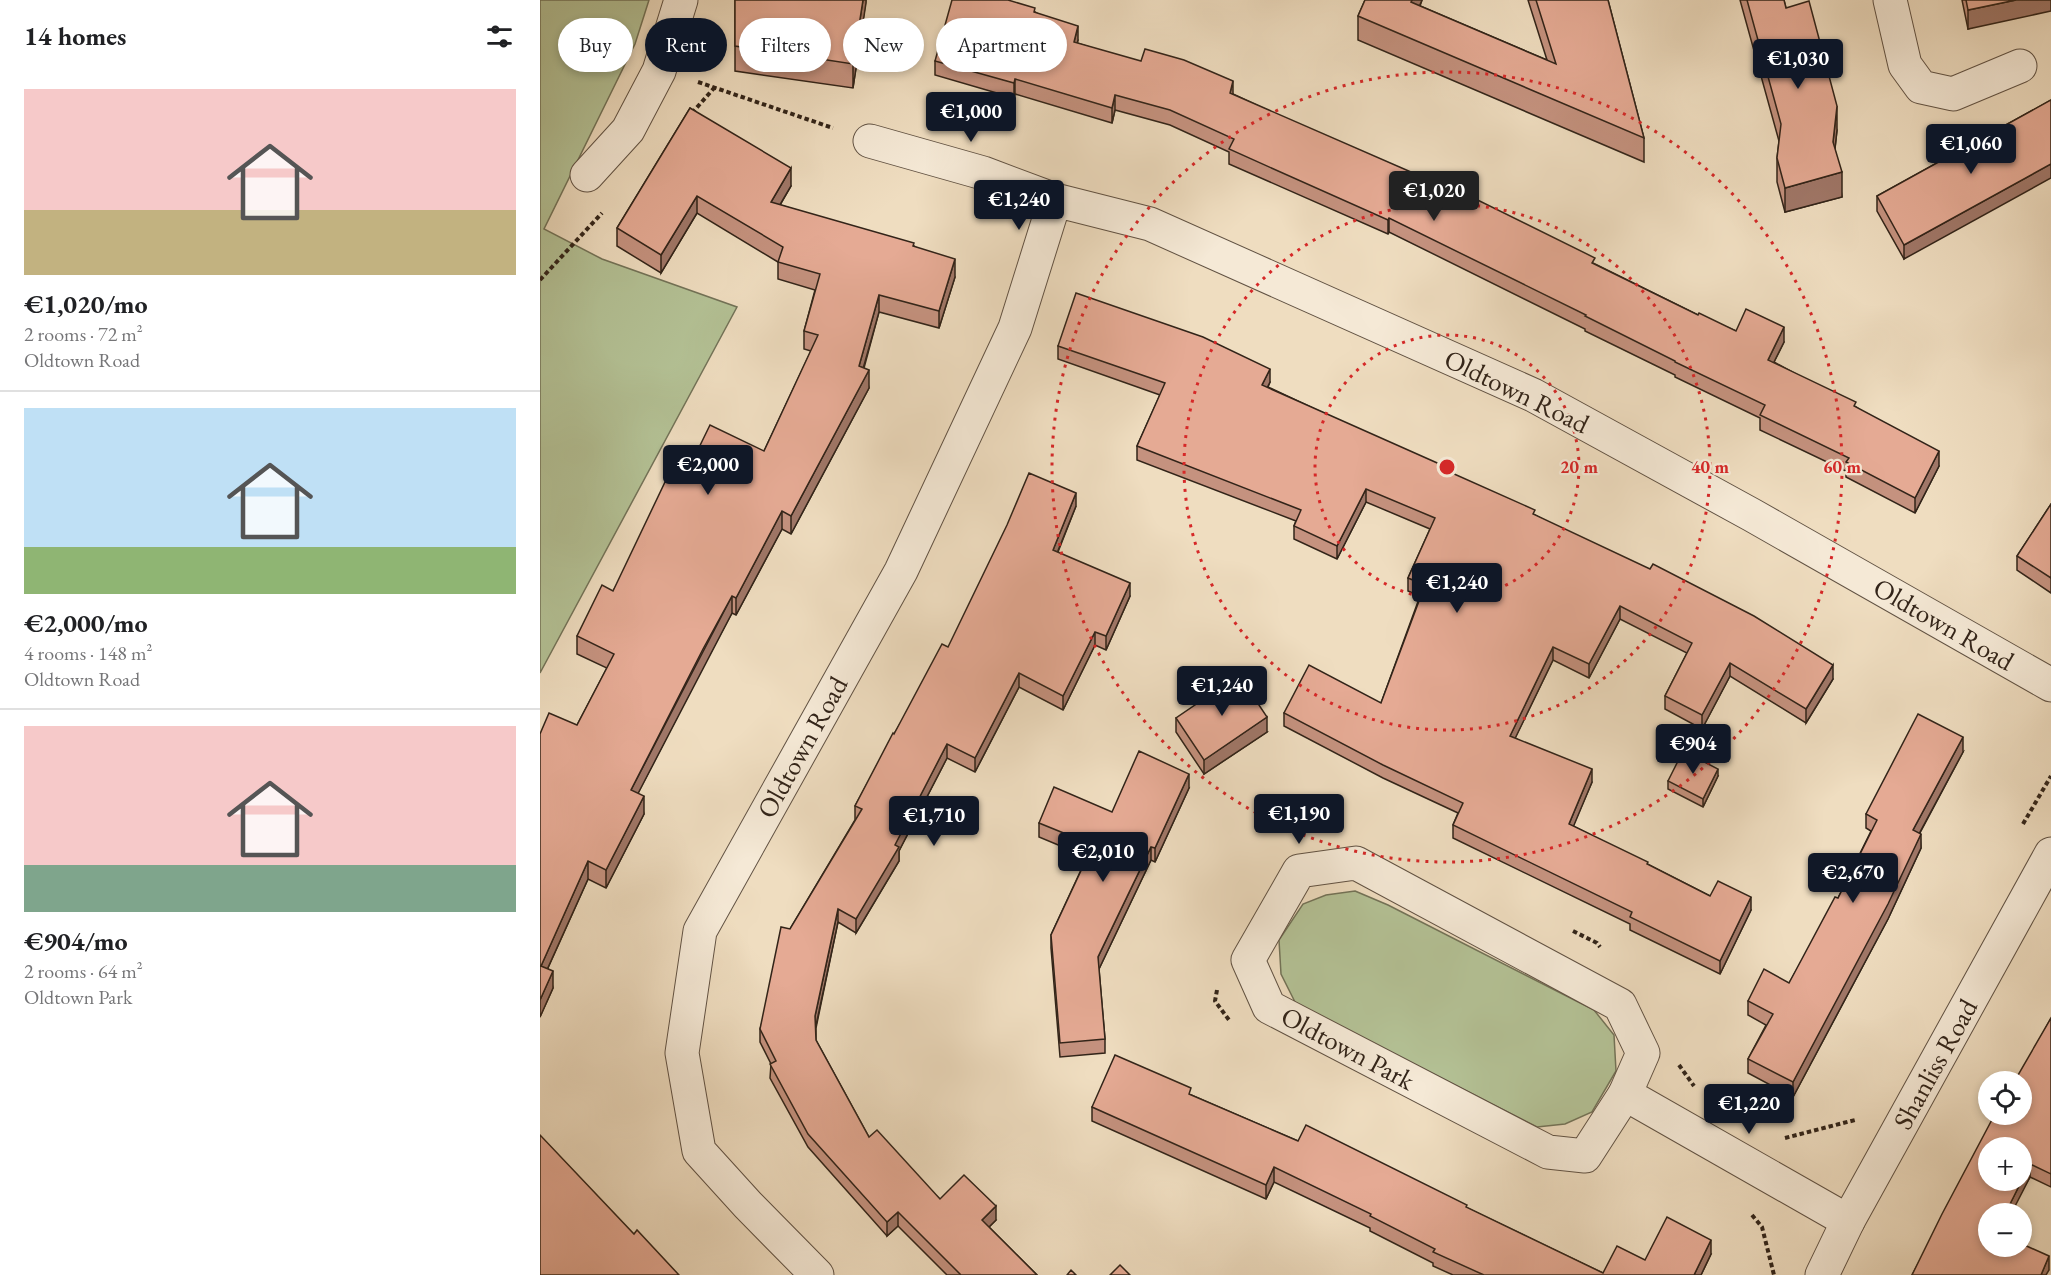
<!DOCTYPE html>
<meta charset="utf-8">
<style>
:root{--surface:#fff;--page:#f6f6f6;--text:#202124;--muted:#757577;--line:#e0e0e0;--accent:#111827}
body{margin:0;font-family:"EB Garamond",serif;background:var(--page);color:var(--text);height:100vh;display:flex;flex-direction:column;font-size:22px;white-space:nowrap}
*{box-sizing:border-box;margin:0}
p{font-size:20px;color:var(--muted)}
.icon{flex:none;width:33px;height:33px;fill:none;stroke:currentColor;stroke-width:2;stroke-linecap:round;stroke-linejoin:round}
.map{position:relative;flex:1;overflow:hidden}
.details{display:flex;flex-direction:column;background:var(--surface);width:540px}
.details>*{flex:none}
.hud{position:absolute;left:18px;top:18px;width:570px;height:54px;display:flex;gap:12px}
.fabs{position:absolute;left:1438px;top:1071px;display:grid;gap:12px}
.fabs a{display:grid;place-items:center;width:54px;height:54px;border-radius:50%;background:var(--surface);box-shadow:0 3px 9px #0003;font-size:30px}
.price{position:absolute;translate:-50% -51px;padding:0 14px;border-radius:6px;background:var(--accent);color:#fff;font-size:20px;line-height:39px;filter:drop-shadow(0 2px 3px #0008)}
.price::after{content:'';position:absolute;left:50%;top:36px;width:18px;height:14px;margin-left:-9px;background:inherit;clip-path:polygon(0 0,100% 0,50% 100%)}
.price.current{background:#222;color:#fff}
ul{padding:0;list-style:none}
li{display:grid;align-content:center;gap:12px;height:318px;padding:0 24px}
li+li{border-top:2px solid var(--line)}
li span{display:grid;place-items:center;height:186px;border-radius:0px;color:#555}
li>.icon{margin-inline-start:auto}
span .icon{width:108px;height:108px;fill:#fffc;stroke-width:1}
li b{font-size:26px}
h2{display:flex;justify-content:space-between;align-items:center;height:72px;padding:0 24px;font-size:26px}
.pill{padding:0 21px;border-radius:27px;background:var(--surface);box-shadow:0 3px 9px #0003;font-size:21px;line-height:54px}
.pill.current{background:var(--accent);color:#fff}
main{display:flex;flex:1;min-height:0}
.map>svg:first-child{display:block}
.green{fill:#b4c296;stroke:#737358;stroke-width:1.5}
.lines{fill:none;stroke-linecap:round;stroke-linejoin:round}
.minor-casing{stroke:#615243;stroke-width:35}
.path{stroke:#322419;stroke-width:4;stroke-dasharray:4.5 3;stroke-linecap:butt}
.minor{stroke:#f5e9d6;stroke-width:33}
.wall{fill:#c5927f;stroke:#322419;stroke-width:1.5}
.shaded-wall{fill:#a07768;stroke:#322419;stroke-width:1.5}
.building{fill:#e5aa94;stroke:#322419;stroke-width:1.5}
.ring{fill:none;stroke:#d62828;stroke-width:3;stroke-dasharray:3 6}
.labels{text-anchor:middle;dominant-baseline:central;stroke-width:4.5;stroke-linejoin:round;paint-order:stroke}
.street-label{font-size:27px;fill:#322419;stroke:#f5e9d6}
.centre{fill:#d62828;stroke:#f5e9d6;stroke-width:3}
.ring-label{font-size:18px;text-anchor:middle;font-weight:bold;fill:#d62828;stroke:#f5e9d6;stroke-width:4.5;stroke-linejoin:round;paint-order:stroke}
</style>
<main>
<section class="details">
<h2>14 homes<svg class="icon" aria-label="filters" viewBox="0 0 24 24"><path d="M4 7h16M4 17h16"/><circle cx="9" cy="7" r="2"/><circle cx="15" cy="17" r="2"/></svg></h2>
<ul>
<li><span style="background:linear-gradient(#f6c9c9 65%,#c2b280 0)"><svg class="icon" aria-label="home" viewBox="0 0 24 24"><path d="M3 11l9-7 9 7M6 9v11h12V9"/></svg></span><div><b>€1,020/mo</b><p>2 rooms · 72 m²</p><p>Oldtown Road</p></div></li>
<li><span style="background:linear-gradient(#bfe0f5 75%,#8fb573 0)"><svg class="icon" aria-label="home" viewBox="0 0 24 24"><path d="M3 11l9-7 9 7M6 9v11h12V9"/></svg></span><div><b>€2,000/mo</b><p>4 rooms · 148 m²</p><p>Oldtown Road</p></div></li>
<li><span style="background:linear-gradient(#f6c9c9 75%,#7fa58c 0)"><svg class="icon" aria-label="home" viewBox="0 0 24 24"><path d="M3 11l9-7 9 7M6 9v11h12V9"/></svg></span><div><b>€904/mo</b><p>2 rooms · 64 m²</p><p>Oldtown Park</p></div></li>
</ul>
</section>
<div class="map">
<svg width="1511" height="1275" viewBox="0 0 1511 1275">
<rect width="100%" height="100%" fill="#efddc0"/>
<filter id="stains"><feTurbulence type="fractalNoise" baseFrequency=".00333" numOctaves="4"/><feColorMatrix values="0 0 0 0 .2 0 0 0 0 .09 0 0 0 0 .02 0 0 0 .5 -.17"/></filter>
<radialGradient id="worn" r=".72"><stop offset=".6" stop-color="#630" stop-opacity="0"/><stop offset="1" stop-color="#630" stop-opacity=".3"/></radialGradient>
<!-- green -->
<g class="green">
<path d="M0,0h109l-14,44 -91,185 58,30 135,48 -197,366z"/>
<path d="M815,891l33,14 206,105 20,25 2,36 -24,41 -27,12 -28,3 -241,-123 -15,-30 -2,-34 24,-36 23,-9z"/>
</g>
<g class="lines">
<defs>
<g id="minor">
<path d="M1350,0l15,65 16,22 32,7 67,-28"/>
<path d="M330,141l113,32 72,27"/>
<path d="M47,175l41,-45 31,-59 22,-71"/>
<path d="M816,863l264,142 23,48 -18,41 -40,62 -37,-4 -279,-145 -21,-47 51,-89z"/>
<path d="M1085,1094l223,127"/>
<path d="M277,1275l-69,-70 -49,-54 -17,-98 18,-122 201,-360 114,-243 40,-128 95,24 383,171 219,120 299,170"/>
<path d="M1282,1275l26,-54 203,-367"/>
</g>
</defs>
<!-- minor casing -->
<use href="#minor" class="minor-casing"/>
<!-- path -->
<g class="path">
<path d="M158,82l135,46"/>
<path d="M152,113l23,-26"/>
<path d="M0,280l62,-67"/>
<path d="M1483,824l28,-48"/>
<path d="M1033,931l24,12 3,4"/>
<path d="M677,990l-2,11 14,19"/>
<path d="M1139,1065l15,21"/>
<path d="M1245,1138l70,-18"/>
<path d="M1212,1215l10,12 12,48"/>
</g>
<!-- minor -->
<use href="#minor" class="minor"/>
</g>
<!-- wall -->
<g class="wall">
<path d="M195,0h131l-13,88 -118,-17z"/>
<path d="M825,0h57l-2,6 127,54 -19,-60h80l36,138v24l-286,-122v-24z"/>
<path d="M1200,0h44l2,8 51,122 -2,19 7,48 -57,15 -8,-30v-24l2,-17z"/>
<path d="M1422,0h89l-83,29z"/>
<path d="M495,12l43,28 -1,3 156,51 362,170 103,51 38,16 48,11 -10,20 82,45 83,59 -24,47 -69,-36v-6l-86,-41v-12l-85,-41v-2l-90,-44v-2l-196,-97 -1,2 -159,-70v-12l-59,-27 -55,-15 -3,13 -97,-29 -1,4 -79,-23v-14z"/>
<path d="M1511,100l-147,159 -27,-48v-15z"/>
<path d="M150,108l101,78 -11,19 134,41 41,31 -16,51 -60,-16 -15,56 5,20 -78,146 -9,-5 -46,86 -4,-2 -29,54 -65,126 6,21 -38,74 -18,-9 -40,89 5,20 -13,29v-283l37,-9 30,-57 -30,-14v-18l36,-45 77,-125 74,-15 47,-100 -7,-2v-18l11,-41 -37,-11v-17l-81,-49 -36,60 -44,-27v-18z"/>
<path d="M518,346l212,36 -2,5 176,83 91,45 298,164 -27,44 -76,-47 -28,53 -37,-20v-13l22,-43 -67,-34 -31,59 -36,-18 -38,78 77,44 -19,44 137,70 41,14 -31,64 -90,-44v-6l-177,-86v-13l5,-12 -75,-35 -99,-52v-13l97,-10 39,-107 -12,-5v-13l22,-49 -64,-27 -29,57 -43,-20v-13l2,-5 -159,-61v-14l23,-51 -102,-36z"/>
<path d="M1511,504v89l-34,-23v-14z"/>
<path d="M536,506l-18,46 72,44 -24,54 -11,-5 -32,65 -44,-23 -44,85 -28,-14 -48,93v10l-43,72 -18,-11 -22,106v12l53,97 71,62 56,21 -7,7 48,48h-90l-49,-49 -11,10 -79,-89 -38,-69 1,-14 -11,-22v-13l30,-100 65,-109v-14l39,-72 54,-87z"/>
<path d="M636,718l91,14 -63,42 -28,-42z"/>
<path d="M1423,752l-43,81 1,15 -33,71 -95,178 -45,-24v-14l18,-34 -18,-10v-14l41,-18 49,-85 33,-67 -5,-3v-14z"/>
<path d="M1178,776l-15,31 -35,-18v-8z"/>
<path d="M649,788l-34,74 -4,-2 -52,109 6,70v14l-45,4 -9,-109v-13l36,-78 -48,-20v-14l73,-11z"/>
<path d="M1511,1018v169l-21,-10 -41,69 60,24 -137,5z"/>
<path d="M651,1095l107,46 169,67 136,65 42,-13 66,-6 -10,21h-248l-20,-9v-3l-63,-32v-3l-96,-46 -8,17 -174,-78v-14z"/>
</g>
<!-- shaded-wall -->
<g class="shaded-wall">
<path d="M323,0h3v3l-13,85v-24z"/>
<path d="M872,0h10l-11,26v-24z"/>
<path d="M1476,0h35v11l-83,18v-19z"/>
<path d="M538,26v14l-4,17v-15z"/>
<path d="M475,79v15l-1,4v-15z"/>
<path d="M693,81v15l-3,-3z"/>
<path d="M575,95v15l-3,13v-15z"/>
<path d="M1297,106v24l-4,36v-24z"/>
<path d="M1511,164v14l-147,81v-14z"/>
<path d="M251,168v18l-20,34v-18z"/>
<path d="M1302,172v25l-57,15v-24z"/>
<path d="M157,196v17l-36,60v-18z"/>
<path d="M849,218v14l-1,2v-14z"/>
<path d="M415,259v18l-16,51v-17z"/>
<path d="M339,295v17l-20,71v-17z"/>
<path d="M1244,327v15l-16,32v-14z"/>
<path d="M730,369v13l-8,16v-13z"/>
<path d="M329,370v18l-78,146v-18z"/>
<path d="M1399,451v15l-24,47v-15z"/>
<path d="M826,489v13l-29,57v-13z"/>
<path d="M536,493v13l-23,57v-13z"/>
<path d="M242,511v18l-46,86v-17z"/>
<path d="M590,583v13l-24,54v-14z"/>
<path d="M192,596v17l-101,194v-17z"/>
<path d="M1080,606v13l-31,59v-14z"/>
<path d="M555,632v13l-32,65v-14z"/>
<path d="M1013,647v13l-43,89v-13z"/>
<path d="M1190,663v13l-28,53v-14z"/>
<path d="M1293,665v14l-27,44v-14z"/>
<path d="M479,673v14l-44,85v-14z"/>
<path d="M727,717v15l-63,42v-14z"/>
<path d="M1423,737v15l-50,93v-15z"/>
<path d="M407,744v14l-48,93v10l-43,72v-14z"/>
<path d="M1052,769v13l-23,55v-13z"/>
<path d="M1178,769v7l-15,31v-8z"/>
<path d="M649,774v14l-34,74v-14z"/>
<path d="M104,796v18l-38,74v-18z"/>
<path d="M1381,834v14l-33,71 -95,178v-15z"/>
<path d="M611,847v13l-53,111v-14z"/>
<path d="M48,861v18l-47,104v-17z"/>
<path d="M1211,897v13l-31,64v-13z"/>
<path d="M298,909v13l-23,108v-14z"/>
<path d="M13,971v17l-13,29v-17z"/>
<path d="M1490,1164v13l-19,37h-6z"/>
<path d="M734,1167v15l-8,17v-14z"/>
<path d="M456,1206v14l-14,14v-14z"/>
<path d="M358,1212v14l-11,10v-14z"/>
<path d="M1171,1240v14l-10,21h-7z"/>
<path d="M1509,1256v14l-3,5h-5z"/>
</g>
<!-- building -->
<g class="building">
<path d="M195,0h128l-10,64 -118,-18z"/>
<path d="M412,0h56l27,8 -1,4 44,14 -4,16 67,19 4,-12 39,11 49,21 -3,12 197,86 2,-3 166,82 -3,5 106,52 1,-2 37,18 10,-22 38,18 -16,33 88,42 -2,4 85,45 -24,47 -69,-36 3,-4 -89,-43 5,-10 -90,-43v-1l-90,-45 1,-1 -197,-97 -1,2 -159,-71 5,-10 -64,-29 -55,-15 -3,13 -97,-29 -1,4 -79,-22z"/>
<path d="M825,0h47l-1,2 145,62 -20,-64h72l36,138 -286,-122z"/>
<path d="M1207,0h37l2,8 23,-7 28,105 -4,36 9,30 -57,16 -8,-30 4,-34z"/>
<path d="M1426,0h50l-48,10z"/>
<path d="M1511,100v64l-147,81 -27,-49z"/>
<path d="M150,108l101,60 -20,34 143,41 -1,3 42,13 -16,52 -60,-16 -20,71 10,4 -78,146 -9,-5 -46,87 -4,-2 -29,53 -72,141 13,6 -38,74 -18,-9 -47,105 12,5 -13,29v-266l9,-21 28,12 37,-71 -37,-18 25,-51 11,6 63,-132 14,7 20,-41 54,26 54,-116 -14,-4 16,-57 -42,-12 5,-15 -86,-51 -36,59 -44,-27z"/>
<path d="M536,293l127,44 67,32 -8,16 182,81 -1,3 92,41 -2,4 117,55 3,-5 101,52 79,49 -27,44 -76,-46 -28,52 -37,-19 27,-53 -72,-37 -31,58 -36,-17 -43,89 82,33 -23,55 79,38 -1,2 63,32 8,-15 33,16 -31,64 -90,-44 2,-5 -179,-87 10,-22 -80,-38 -99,-52 25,-48 72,38 44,-118 -17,-7 27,-60 -69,-29 -29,57 -43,-20 7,-16 -164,-64 28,-63 -107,-37z"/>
<path d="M489,473l47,20 -23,57 77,33 -24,53 -11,-4 -32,64 -44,-23 -44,85 -28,-14 -52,101 4,2 -43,72 -18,-10 -23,107 1,24 53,97 8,-7 63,69 24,-24 32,31 -14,14 55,55h-76l-63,-63 -11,10 -79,-88 -38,-70 6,-3 -16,-32 21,-102 9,2 72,-120 -7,-3 38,-73 1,1 48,-90 6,3 59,-122z"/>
<path d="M1511,504v74l-34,-22z"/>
<path d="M699,675l28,42 -63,43 -28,-42z"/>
<path d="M1378,714l45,23 -50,93 8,4 -33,70 -95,178 -45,-23 25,-45 -25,-13 16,-32 25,14 46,-86 3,1 39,-78 -11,-6z"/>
<path d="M599,751l50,23 -34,74 -4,-1 -53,110 7,82 -45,4 -9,-108 42,-90 -54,-22 15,-36 58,25z"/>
<path d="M1143,751l35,18 -15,30 -35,-18z"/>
<path d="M1511,1018v156l-21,-10 -8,16v-32h-33v32h33l-17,34h-16v32h33v-2l27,12 -8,19h-129l30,-61 53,-100h27v-32h-8z"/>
<path d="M575,1055l76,33 -2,6 109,47 8,-16 161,80 -1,2 137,66 14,-27 28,14 22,-43 44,23 -17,35h-210l-51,-23 2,-3 -65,-33 1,-2 -97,-47 -8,18 -174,-78z"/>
<path d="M0,1135l94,99 3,-4 42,45h-139z"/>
<path d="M580,1265l10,10h-20z"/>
<path d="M531,1270l5,5h-9z"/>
</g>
<!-- distance rings -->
<g class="ring">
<circle cx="907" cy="467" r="132"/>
<circle cx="907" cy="467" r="263"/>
<circle cx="907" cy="467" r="395"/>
</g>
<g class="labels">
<!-- street labels -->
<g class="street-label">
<text transform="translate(977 391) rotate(26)">Oldtown Road</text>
<text transform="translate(1404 624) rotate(30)">Oldtown Road</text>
<text transform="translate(262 747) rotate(-61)">Oldtown Road</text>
<text transform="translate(808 1048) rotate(28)">Oldtown Park</text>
<text transform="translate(1395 1064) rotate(-61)">Shanliss Road</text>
</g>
</g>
<circle cx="907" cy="467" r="9" class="centre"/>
<g class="ring-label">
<text x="1039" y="473">20 m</text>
<text x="1170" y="473">40 m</text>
<text x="1302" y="473">60 m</text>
</g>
<rect width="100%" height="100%" filter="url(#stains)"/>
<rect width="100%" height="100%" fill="url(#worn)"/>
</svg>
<div class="fabs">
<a><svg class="icon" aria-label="locate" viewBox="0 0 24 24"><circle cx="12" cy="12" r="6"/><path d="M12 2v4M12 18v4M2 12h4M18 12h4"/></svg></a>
<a>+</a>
<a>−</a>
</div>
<b class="price" style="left:1258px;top:90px">€1,030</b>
<b class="price" style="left:431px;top:143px">€1,000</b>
<b class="price" style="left:1431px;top:175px">€1,060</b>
<b class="price current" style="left:894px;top:222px">€1,020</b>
<b class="price" style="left:479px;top:231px">€1,240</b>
<b class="price" style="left:168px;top:496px">€2,000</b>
<b class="price" style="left:917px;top:614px">€1,240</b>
<b class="price" style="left:682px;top:717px">€1,240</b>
<b class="price" style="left:1153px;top:775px">€904</b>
<b class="price" style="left:759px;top:845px">€1,190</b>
<b class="price" style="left:394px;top:847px">€1,710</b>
<b class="price" style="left:563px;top:883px">€2,010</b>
<b class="price" style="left:1313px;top:904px">€2,670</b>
<b class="price" style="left:1209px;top:1135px">€1,220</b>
<div class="hud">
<a class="pill">Buy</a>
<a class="pill current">Rent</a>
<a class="pill">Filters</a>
<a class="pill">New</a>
<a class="pill">Apartment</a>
</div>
</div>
</main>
